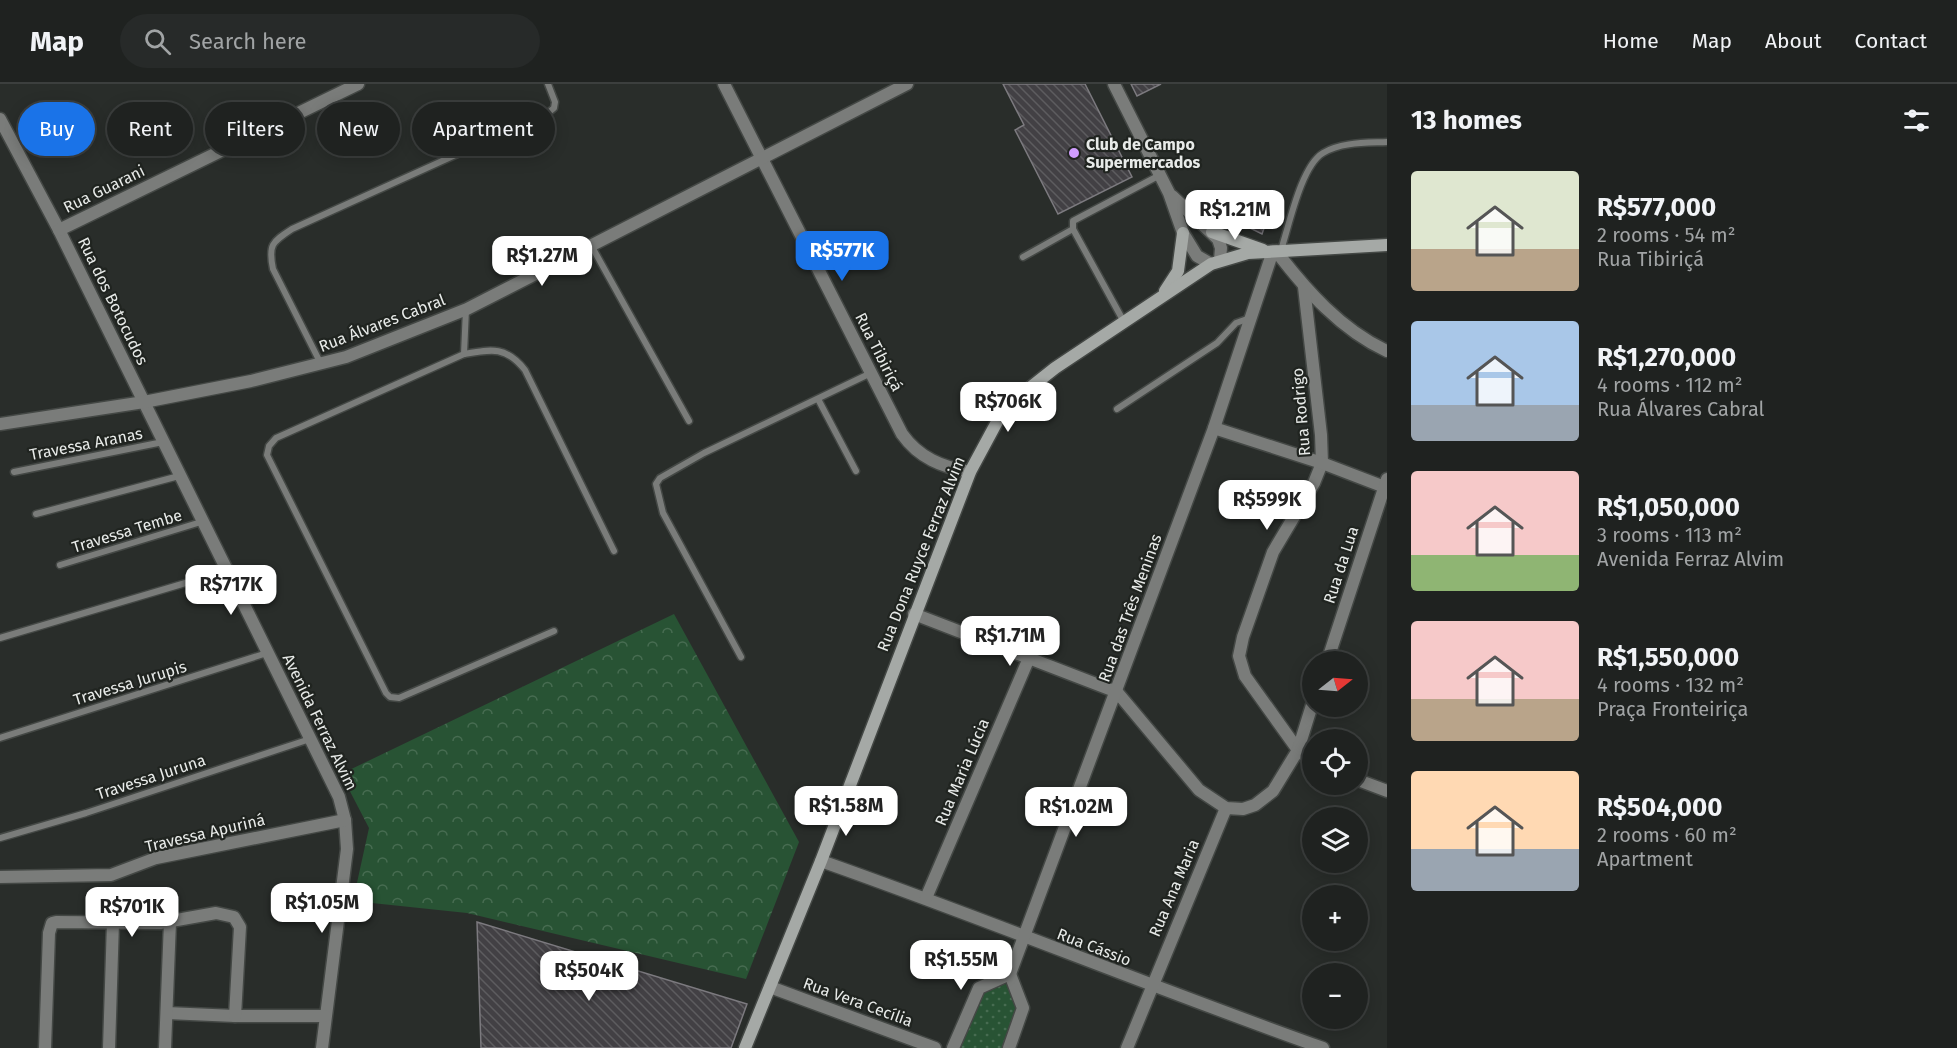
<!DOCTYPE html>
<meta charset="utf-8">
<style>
:root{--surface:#1f2220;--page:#272a29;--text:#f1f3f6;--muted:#a1a4a5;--line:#3c3f3e;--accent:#1a73e8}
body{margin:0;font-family:"Fira Sans",sans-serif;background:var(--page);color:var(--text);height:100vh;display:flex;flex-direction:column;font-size:22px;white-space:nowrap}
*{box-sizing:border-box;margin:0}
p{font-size:20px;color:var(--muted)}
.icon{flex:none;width:33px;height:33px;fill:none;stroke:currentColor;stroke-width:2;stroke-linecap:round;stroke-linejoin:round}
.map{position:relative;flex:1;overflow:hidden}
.sheet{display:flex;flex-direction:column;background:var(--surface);width:570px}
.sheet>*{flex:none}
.guide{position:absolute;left:18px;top:18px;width:570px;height:54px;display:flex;gap:12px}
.needle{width:39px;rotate:73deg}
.fabs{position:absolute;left:1302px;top:567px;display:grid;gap:12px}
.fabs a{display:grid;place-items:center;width:66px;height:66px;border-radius:50%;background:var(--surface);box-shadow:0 3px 15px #0003,0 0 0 2px var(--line);font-size:30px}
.price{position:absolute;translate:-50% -51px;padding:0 14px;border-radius:12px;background:#fff;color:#222;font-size:20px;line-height:39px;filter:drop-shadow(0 2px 3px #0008)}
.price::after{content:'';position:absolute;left:50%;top:36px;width:18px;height:14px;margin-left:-9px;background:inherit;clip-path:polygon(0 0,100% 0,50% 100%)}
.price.selected{background:var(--accent);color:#fff}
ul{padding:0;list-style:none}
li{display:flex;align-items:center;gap:18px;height:150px;padding:0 24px}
li span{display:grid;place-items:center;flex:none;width:168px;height:120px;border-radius:6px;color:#555}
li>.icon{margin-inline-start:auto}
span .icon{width:72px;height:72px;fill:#fffc;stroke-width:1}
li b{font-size:26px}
h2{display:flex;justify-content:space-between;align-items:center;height:72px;padding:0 24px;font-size:26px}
.pill{padding:0 21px;border-radius:27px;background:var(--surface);box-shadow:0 3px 15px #0003,0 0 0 2px var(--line);font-size:21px;line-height:54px}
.pill.selected{background:var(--accent);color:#fff}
header{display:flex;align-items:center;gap:36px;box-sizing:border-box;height:84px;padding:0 30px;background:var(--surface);border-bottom:2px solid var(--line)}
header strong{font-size:28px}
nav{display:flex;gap:33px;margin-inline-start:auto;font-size:21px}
.search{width:420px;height:54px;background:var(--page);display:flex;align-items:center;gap:15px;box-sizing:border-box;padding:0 21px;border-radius:33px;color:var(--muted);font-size:22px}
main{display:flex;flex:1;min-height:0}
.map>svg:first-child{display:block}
.forest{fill:url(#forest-crowns)}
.park{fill:url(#park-dots)}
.building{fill:url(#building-back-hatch);stroke:#7c7a7f;stroke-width:1.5}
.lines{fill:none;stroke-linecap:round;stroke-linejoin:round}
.service-casing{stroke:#444845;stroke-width:9}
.minor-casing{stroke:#444845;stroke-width:15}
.tertiary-casing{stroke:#444845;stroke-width:15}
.secondary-casing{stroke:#444845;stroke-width:15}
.service{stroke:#7a7c7a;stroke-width:6}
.minor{stroke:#7a7c7a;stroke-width:12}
.tertiary{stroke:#7a7c7a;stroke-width:12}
.secondary{stroke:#a5a9a6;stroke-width:12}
.poi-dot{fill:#d09dfe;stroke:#202420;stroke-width:2}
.labels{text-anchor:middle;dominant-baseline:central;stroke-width:4.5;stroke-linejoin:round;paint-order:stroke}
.poi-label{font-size:16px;font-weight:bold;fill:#e8ebe9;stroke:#202420;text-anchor:start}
.street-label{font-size:16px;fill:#e8ebe9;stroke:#202420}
</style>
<header>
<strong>Map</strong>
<div class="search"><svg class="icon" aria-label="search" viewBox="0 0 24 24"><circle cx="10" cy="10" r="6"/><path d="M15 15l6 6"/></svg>Search here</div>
<nav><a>Home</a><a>Map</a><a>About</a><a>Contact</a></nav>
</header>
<main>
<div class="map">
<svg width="1387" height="964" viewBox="0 0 1387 964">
<defs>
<pattern id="forest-crowns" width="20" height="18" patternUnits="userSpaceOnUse" patternTransform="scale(1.5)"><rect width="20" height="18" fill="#285334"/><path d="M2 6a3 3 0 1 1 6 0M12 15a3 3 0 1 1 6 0" fill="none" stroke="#476c51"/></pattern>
<pattern id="park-dots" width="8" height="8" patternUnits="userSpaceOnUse" patternTransform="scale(1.5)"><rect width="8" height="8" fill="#285334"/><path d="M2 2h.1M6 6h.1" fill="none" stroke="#476c51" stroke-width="1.8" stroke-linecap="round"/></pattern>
<pattern id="building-back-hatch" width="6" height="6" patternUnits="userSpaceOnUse" patternTransform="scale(1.5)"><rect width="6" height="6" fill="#424044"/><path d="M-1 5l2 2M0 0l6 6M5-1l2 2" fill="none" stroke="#5d5c5f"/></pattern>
</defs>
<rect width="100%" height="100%" fill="#292d2a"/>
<!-- forest -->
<path class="forest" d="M674,530l125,228 -53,137 -279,-66 -114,-12 16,-73 -28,-54z"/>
<!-- park -->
<path class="park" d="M1010,890l12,29 -13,45h-56l24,-57z"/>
<!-- building -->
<g class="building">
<path d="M1003,0h82l47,93 -74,37 -43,-84 9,-5z"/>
<path d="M1131,0h30l-24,12z"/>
<path d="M1252,120l20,2 -10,28 -16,-8z"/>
<path d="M477,838l270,82 -16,44h-250z"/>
</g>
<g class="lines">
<defs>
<g id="service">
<path d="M591,161l98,176"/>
<path d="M1281,166c8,-24 20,-84 42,-97 18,-11 43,-10 64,-11"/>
<path d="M1023,173l50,-28"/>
<path d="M466,225l-2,45 -188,84 -7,8 -2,9 119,238 4,4 9,1 155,-67"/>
<path d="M1124,238l-51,-93v-8l87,-46"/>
<path d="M464,270c28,-5 42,-8 61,16l89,181"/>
<path d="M321,280l-48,-95c-5,-24 -1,-27 19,-40l256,-116 6,-5 1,-6 -7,-18"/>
<path d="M818,315l38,72"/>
<path d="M1117,325l100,-66 19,-20 14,-5"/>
<path d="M14,388l149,-30"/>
<path d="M36,430l143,-38"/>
<path d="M60,481l141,-43"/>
<path d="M0,554l226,-67"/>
<path d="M741,573l-78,-144 -7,-29 4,-6 44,-25 167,-80"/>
<path d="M0,654l267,-85"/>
<path d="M0,754l86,-25 224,-74"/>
</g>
<g id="minor">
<path d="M724,0l178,350c17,24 40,33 68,38"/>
<path d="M0,35l59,111 280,567 6,23 2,29 -25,199"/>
<path d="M59,146l299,-146"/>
<path d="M1276,167c30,39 65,79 111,100"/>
<path d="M1304,203l17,148 1,28 -8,20 -41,69 -30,85 -4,19 6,20 53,74 14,12"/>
<path d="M0,340l144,-22 107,-21 95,-24 121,-48 440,-225"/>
<path d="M1214,344l108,35 65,25"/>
<path d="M914,530l203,78 82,98 27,18 17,1 12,-4 18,-14 25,-41 14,-45"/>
<path d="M1327,578l60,-183"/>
<path d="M1358,696l29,11"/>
<path d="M821,777c168,59 333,127 502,187"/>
<path d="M0,793l111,-2 45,-17 189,-38"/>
<path d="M926,814l103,-240"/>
<path d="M1010,890l204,-546 59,-177"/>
<path d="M770,903l165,61"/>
<path d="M167,929l68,3h90"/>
<path d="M45,964l4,-115 3,-10 4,-1 104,1 56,-10 18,4 6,10 -5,89"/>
<path d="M109,964l4,-126"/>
<path d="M165,964l5,-126"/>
<path d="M953,964l26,-60 31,-14"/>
<path d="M1009,964l14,-40 -13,-34"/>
<path d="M1127,964l99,-240"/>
</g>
<g id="tertiary">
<path d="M1114,0l55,109 14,40 14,23 14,8"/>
<path d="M1172,112l46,43 3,9 -1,12"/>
</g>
<g id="secondary">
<path d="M1212,148l51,18"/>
<path d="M1165,207l13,-20 5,-38"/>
<path d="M745,964l76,-187 149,-389 28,-52 19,-22 38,-30 156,-104 37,-11 139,-8"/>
</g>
</defs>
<!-- service casing -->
<use href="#service" class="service-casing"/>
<!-- minor casing -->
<use href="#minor" class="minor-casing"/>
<!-- tertiary casing -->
<use href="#tertiary" class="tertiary-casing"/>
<!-- secondary casing -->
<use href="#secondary" class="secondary-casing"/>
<!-- service -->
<use href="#service" class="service"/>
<!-- minor -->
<use href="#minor" class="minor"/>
<!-- tertiary -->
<use href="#tertiary" class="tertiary"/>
<!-- secondary -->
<use href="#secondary" class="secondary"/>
</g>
<!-- markers -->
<circle class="poi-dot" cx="1074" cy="69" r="6"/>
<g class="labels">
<!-- poi labels -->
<g class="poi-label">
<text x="1086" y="60">Club de Campo<tspan x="1086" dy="18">Supermercados</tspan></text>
</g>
<!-- street labels -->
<g class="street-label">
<text transform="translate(104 105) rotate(-26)">Rua Guarani</text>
<text transform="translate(113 217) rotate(64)">Rua dos Botocudos</text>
<text transform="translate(382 239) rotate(-21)">Rua Álvares Cabral</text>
<text transform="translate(879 268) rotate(63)">Rua Tibiriçá</text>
<text transform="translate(1301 328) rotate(-95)">Rua Rodrigo</text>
<text transform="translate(86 360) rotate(-11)">Travessa Aranas</text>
<text transform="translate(127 447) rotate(-17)">Travessa Tembe</text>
<text transform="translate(921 470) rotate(-68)">Rua Dona Ruyce Ferraz Alvim</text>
<text transform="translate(1341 481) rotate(-72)">Rua da Lua</text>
<text transform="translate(1130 524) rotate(-70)">Rua das Três Meninas</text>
<text transform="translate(130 599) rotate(-17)">Travessa Jurupis</text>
<text transform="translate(320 638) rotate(64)">Avenida Ferraz Alvim</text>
<text transform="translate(962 688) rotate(-67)">Rua Maria Lúcia</text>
<text transform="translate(151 693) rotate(-18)">Travessa Juruna</text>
<text transform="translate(205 749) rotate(-13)">Travessa Apuriná</text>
<text transform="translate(1174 804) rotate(-67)">Rua Ana Maria</text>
<text transform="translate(1094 863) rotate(21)">Rua Cássio</text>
<text transform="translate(858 918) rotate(20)">Rua Vera Cecília</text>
</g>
</g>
</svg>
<div class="fabs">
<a><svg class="needle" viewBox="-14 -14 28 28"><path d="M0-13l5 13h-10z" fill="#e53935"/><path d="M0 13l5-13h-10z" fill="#a1a4a5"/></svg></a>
<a><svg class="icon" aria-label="locate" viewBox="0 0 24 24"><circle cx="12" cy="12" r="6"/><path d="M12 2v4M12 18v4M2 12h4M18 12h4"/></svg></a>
<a><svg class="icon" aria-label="layers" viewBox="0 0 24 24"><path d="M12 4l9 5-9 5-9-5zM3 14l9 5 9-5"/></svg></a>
<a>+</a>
<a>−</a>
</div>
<b class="price" style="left:1235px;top:157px">R$1.21M</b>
<b class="price selected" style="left:842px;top:198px">R$577K</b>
<b class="price" style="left:542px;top:203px">R$1.27M</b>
<b class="price" style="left:1008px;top:349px">R$706K</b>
<b class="price" style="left:1267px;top:447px">R$599K</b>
<b class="price" style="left:231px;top:532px">R$717K</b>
<b class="price" style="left:1010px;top:583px">R$1.71M</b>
<b class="price" style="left:846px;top:753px">R$1.58M</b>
<b class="price" style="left:1076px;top:754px">R$1.02M</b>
<b class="price" style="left:322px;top:850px">R$1.05M</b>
<b class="price" style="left:132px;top:854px">R$701K</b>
<b class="price" style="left:961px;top:907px">R$1.55M</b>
<b class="price" style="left:589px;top:918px">R$504K</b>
<div class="guide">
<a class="pill selected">Buy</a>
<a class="pill">Rent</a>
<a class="pill">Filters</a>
<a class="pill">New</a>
<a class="pill">Apartment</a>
</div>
</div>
<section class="sheet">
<h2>13 homes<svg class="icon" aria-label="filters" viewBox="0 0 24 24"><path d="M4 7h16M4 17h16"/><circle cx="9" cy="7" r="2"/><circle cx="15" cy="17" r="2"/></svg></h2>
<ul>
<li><span style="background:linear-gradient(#dfe7d0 65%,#b9a48a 0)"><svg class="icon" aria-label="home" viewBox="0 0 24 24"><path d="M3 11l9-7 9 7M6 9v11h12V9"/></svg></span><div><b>R$577,000</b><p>2 rooms · 54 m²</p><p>Rua Tibiriçá</p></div></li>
<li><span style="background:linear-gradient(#a9c7e8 70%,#9aa5b1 0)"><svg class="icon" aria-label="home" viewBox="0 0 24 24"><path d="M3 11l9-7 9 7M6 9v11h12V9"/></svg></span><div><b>R$1,270,000</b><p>4 rooms · 112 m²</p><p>Rua Álvares Cabral</p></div></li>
<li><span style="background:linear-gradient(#f6c9c9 70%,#8fb573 0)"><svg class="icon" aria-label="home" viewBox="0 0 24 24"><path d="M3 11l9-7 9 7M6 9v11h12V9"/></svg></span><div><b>R$1,050,000</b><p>3 rooms · 113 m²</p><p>Avenida Ferraz Alvim</p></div></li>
<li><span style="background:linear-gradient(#f6c9c9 65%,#b9a48a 0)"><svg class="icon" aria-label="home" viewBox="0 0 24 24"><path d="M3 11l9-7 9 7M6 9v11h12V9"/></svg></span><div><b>R$1,550,000</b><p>4 rooms · 132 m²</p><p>Praça Fronteiriça</p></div></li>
<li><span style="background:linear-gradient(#ffd9b3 65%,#9aa5b1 0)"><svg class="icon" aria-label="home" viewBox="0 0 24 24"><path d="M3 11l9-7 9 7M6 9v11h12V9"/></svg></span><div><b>R$504,000</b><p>2 rooms · 60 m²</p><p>Apartment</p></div></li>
</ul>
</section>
</main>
